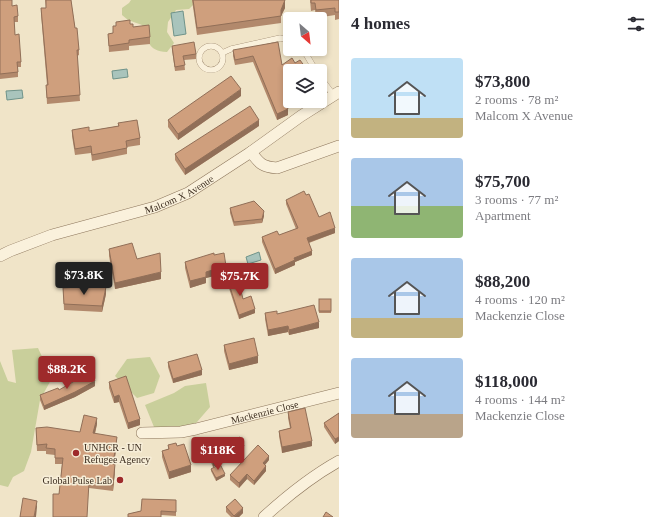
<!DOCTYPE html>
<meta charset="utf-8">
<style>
:root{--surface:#fff;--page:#f2f2f3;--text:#2b2b33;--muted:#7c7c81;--accent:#9e2a2b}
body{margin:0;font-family:Georgia,serif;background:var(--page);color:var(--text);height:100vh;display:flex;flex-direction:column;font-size:15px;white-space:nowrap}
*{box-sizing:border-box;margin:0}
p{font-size:13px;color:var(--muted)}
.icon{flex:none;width:22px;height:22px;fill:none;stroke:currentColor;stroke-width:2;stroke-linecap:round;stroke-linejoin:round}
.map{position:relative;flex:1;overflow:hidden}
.panel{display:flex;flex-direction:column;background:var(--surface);width:320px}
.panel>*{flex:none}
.needle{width:26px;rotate:152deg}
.tools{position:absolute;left:283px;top:12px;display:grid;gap:8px}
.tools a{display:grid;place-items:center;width:44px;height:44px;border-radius:4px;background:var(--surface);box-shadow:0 2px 6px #0003;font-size:20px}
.price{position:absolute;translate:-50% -34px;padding:0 9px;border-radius:4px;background:var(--accent);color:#fff;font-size:13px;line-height:26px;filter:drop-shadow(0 1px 2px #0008)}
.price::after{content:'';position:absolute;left:50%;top:24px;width:12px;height:9px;margin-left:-6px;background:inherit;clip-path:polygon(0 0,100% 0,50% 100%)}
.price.current{background:#222;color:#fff}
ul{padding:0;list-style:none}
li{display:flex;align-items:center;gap:12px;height:100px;padding:0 12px}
li span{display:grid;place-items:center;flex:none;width:112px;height:80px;border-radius:4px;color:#555}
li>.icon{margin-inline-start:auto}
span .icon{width:48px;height:48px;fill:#fffc;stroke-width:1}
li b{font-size:17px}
h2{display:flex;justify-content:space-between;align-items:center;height:48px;padding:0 12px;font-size:17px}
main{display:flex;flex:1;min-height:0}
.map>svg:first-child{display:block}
.green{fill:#c9cf9b}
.water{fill:#a9c4bc;stroke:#6f938a}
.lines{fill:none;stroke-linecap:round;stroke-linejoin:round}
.lane-casing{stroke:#8d765c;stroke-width:6}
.street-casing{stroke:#8d765c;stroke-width:12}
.lane{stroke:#faf1dc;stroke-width:5.5}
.street{stroke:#faf1dc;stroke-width:11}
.wall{fill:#b2896c}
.shaded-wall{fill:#916f58}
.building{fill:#cf9f7d;stroke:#916f58}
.poi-dot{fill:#9e2a2b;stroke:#f7eed8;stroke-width:1.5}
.labels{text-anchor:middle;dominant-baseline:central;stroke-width:3;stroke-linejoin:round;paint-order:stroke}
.street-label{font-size:10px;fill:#3d2e20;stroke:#f7eed8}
.poi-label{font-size:10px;fill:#3d2e20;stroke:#f7eed8;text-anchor:start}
</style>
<main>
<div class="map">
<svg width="339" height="517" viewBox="0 0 339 517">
<rect width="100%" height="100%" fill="#f0e4c8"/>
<!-- green -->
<g class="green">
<path d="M131,0h65v2l-7,7 -13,1 -8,12 -1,10 7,11 -7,9c-20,-1 -18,-11 -25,-27l-14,-5 -6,-5v-7l7,-5z"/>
<path d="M38,348l14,30 -12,22 -9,52 -7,19 -11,6 -5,10 -8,-2v-124l8,20 8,2 -4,-33z"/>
<path d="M150,357l10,19 -6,17 -17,5 -22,-22 12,-17z"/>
<path d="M206,383l4,24 -20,23 -36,-3 -9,-22 29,-12 11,-7z"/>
</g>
<!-- water -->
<g class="water">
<path d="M183,11l3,23 -12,2 -3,-23z"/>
<path d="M127,69l1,8 -15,2 -1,-8z"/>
<path d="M22,90l1,8 -16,2 -1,-9z"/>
<path d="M259,252l2,8 -13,4 -2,-7z"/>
</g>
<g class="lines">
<defs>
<g id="lane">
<circle cx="211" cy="58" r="12"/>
<path d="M303,49l13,22"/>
<path d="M222,53l9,-4 49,-11 10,2"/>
<path d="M320,77l14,19"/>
</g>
<g id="street">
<path d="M251,152c8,11 11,15 26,16l62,-22"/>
<path id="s1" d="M0,256l10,-5 42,-16 103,-28 33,-14 63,-41 50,-36 38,-24"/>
<path id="s2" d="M142,433l39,-1 15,-3 143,-36"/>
<path d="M264,517c23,-21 48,-41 75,-56"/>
</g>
</defs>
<!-- lane casing -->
<use href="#lane" class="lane-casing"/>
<!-- street casing -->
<use href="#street" class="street-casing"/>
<!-- lane -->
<use href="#lane" class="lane"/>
<!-- street -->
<use href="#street" class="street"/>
</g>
<!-- wall -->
<g class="wall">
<path d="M0,0l12,6 6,10v6h-4l1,13 6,27v5h-3v10l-18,2z"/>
<path d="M45,0h26l4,28 4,22v5l-2,1 3,45 -33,3 -1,-19h1l-6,-71v-6h5z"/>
<path d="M192,0h93v8l-4,8v7l-84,12z"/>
<path d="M310,0h29v19l-4,1v-5l-19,3 -1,-8 -4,1z"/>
<path d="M116,22l14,2 3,3 17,10v7l-21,2v4l-20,2 -1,-18 5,-1v-7h3z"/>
<path d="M172,46l24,8v5l-12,1 1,10 -10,1 -3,-21z"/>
<path d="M233,50l49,15 8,36h3l-6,4 1,10 -11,5 -24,-58 -18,3 -2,-9z"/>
<path d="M241,96l-63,44 -10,-13v-7z"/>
<path d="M118,123l22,15v7l-13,2v7l-35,7 -1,-8 -16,2 -3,-19v-6l17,1 29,-5z"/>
<path d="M259,126l-74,49 -10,-15v-6z"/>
<path d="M306,195l13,22 16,16 -26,10 3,12 -17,7v3l-20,9 -13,-32v-5l17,-2 17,-6 -10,-25v-4z"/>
<path d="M230,208l34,8 -2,7 -28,3 -4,-13z"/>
<path d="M109,249l28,10 24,20 -46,10 -6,-33z"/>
<path d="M214,255l12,18 -20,5v5l-16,5 -5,-20v-6z"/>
<path d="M227,278l16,21 12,14 -16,6 -12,-37z"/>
<path d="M87,287l19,7 -4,18 -38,-2 -1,-22z"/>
<rect x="319" y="299" width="12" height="14"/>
<path d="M265,313l12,1 42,14 -30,7 -1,-3 -20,4 -3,-17z"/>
<path d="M224,345l34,18 -29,7 -5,-19z"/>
<path d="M168,362l34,13 -29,8 -5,-16z"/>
<path d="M109,382l31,43 -12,4 -9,-27 -5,1 -5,-15z"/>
<path d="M95,386l-20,11 -31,13 -4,-10v-5l19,-5z"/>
<path d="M288,412l24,34 -30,7 -3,-17v-5l11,-3 -2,-10z"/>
<path d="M339,413v28l-4,3 -11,-17v-4z"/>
<path d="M97,424l-2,10 22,9 -3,21 1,6 -2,21 -24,-3 -30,6 3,-30h-7v-9l-9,-1v-3h-9l-1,-23 44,4z"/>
<path d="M168,445l9,1 14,26 -22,7 -7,-22v-6l6,-2z"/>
<path d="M244,450l-31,17 -4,-9v-4z"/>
<path d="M269,460l-4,5 1,6 -12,14 -7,-6 -8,9 -9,-8v-5z"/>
<path d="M211,469l14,7 -9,5 -5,-10z"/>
<path d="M176,500v16l-15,-1v2h-33v-3l13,-3z"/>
<path d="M226,507l17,6 -4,4h-8l-5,-5z"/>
</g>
<!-- shaded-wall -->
<g class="shaded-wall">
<path d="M285,0v8l-4,8v-6z"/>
<path d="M241,89v7l-63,44v-6z"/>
<path d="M290,97v4h3l-8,6v-6z"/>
<path d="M288,109v6l-11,5v-6z"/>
<path d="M259,120v6l-74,49v-6z"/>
<path d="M264,211v5l-2,7v-4z"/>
<path d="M335,228v5l-28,10v-5z"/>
<path d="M312,251v4l-17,7v3l-20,9v-5l19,-11z"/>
<path d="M226,266v7l-20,5v5l-16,5v-7l16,-9z"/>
<path d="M161,272v7l-46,10v-6z"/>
<path d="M106,287v7l-4,18v-6z"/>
<path d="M255,309v4l-16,6v-4z"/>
<path d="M319,322v6l-30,7v-5z"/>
<path d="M288,326v6l-20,4v-6z"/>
<path d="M258,356v7l-29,7v-6z"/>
<path d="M202,370v5l-29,8v-4z"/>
<path d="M95,381v5l-20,11 -31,13v-4z"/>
<path d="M119,395v7l-5,1v-6z"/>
<path d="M97,418v6l-4,16v-7z"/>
<path d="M140,419v6l-12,4v-6z"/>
<path d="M117,437v6l-4,27v-6z"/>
<path d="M339,437v4l-4,3v-5z"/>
<path d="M312,441v5l-30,7v-6z"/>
<path d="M244,446v4l-31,17v-4z"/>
<path d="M269,456v4l-6,7v-4z"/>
<path d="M115,464v6l-2,21v-6z"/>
<path d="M191,465v7l-22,7v-7z"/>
<path d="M266,466v5l-12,14v-4z"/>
<path d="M225,474v2l-9,5v-3z"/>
<path d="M247,474v5l-8,9v-5z"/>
<path d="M37,501v6l-1,10h-2z"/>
<path d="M243,508v5l-4,4h-5z"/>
</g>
<!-- building -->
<g class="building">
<path d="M0,0h12v6l5,-1 1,11 -4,1 1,18 4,-1 2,28h-4l1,10 -18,2z"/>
<path d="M46,0h25l4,28h2l2,22h-2l3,45 -33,3 -1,-13h2l-7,-77h5z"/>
<path d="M193,0h92l-4,10v6l-84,12z"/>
<path d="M311,0h28v12h-4v-4l-19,2 -1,-7h-4z"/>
<path d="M130,20v4h3v3l16,-2 1,12 -21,3v3l-20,3 -1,-12 5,-1v-7h3v-4z"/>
<path d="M194,42l2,12 -13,2 2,9 -10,2 -3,-21z"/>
<path d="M278,42l4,23 10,-7 3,5 5,-3 8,11h-18v26l-5,4 3,8 -11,5 -24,-58 -18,4 -2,-10z"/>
<path d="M231,76l10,13 -63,45 -10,-14z"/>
<path d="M250,106l9,14 -74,49 -10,-15z"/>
<path d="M137,120l3,18 -14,3 1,7 -35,7 -1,-9 -16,3 -3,-19 17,-3v4l30,-5 -1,-3z"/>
<path d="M304,191l2,4 3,-1 10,23 11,-5 5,16 -28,10 5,13 -18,7 1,2 -20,9 -13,-32 15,-6 2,4 19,-7 -12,-28z"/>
<path d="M254,201l10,10 -2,8 -28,3 -4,-14z"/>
<path d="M132,243l5,16 23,-6 1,19 -46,11 -6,-34z"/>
<path d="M214,253v2l10,-2 2,13 -20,6v5l-16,4 -5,-19z"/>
<path d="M237,275l6,24 8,-3 4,13 -16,6 -12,-37z"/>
<path d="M78,285h8l1,2h19l-4,19 -38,-2 -1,-16 15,-1z"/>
<rect x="319" y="299" width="12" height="12"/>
<path d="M314,305l5,17 -30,8 -1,-4 -20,4 -3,-17 12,-2v3z"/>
<path d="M254,338l4,18 -29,8 -5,-19z"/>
<path d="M197,354l5,16 -29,9 -5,-17z"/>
<path d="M90,372l5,9 -20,11 -31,14 -4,-11 18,-7 1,2z"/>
<path d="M126,376l14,43 -12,4 -9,-28 -5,2 -5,-15z"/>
<path d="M305,408l7,33 -30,6 -3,-16 12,-3 -3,-16z"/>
<path d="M339,413v24l-4,2 -11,-16z"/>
<path d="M84,415l13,3 -4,15 24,4 -4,27h2l-2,21 -24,-3 -2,35h-34v-23h6l4,-36h-8v-9l-9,-1 1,-4 -10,1 -1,-17 11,-1 33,5z"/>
<path d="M240,437l4,9 -31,17 -4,-9z"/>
<path d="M176,443l1,3 7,-2 7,21 -22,7 -7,-21 7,-2 -1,-4z"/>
<path d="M258,445l11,11 -6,7 3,3 -12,15 -7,-7 -8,9 -9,-8z"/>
<path d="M220,464l5,10 -9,4 -5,-9z"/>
<path d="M23,498l14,3 -3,16h-14z"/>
<path d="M142,499l34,1v12l-15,-1v6h-33v-3l13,-3z"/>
<path d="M235,499l8,9 -9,8 -8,-9z"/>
<path d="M326,512l7,5h-10z"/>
</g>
<!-- markers -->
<g class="poi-dot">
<circle cx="76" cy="453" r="4"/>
<circle cx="120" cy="480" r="4"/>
</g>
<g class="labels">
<!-- street labels -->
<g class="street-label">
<text stroke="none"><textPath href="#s1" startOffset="190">Malcom X Avenue</textPath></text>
<text stroke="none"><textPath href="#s2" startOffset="125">Mackenzie Close</textPath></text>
</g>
<!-- poi labels -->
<g class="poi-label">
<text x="84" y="447">UNHCR - UN<tspan x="84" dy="12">Refugee Agency</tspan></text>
<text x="112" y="480" text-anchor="end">Global Pulse Lab</text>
</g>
</g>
</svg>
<div class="tools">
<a><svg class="needle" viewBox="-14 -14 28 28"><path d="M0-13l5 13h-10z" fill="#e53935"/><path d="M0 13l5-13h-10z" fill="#7c7c81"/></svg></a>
<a><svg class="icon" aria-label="layers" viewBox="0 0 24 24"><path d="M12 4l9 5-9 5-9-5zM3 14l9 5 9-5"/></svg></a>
</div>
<b class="price current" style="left:84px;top:296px">$73.8K</b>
<b class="price" style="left:240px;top:297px">$75.7K</b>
<b class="price" style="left:67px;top:390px">$88.2K</b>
<b class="price" style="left:218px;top:471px">$118K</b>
</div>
<section class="panel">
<h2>4 homes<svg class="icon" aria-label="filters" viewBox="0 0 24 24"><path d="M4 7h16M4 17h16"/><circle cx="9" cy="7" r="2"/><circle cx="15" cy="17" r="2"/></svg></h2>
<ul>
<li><span style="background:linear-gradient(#bfe0f5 75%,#c2b280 0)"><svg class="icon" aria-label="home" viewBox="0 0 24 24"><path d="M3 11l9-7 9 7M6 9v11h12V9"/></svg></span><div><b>$73,800</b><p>2 rooms · 78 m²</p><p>Malcom X Avenue</p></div></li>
<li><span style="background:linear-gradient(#a9c7e8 60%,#8fb573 0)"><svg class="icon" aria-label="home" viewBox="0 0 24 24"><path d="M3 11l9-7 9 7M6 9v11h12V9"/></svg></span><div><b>$75,700</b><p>3 rooms · 77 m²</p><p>Apartment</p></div></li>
<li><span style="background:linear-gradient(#a9c7e8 75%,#c2b280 0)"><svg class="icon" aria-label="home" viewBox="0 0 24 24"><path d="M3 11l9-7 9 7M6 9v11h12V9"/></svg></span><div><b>$88,200</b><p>4 rooms · 120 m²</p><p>Mackenzie Close</p></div></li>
<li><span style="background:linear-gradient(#a9c7e8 70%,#b9a48a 0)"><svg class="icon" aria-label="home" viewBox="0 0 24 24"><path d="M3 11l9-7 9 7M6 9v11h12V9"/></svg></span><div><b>$118,000</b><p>4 rooms · 144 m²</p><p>Mackenzie Close</p></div></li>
</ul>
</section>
</main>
